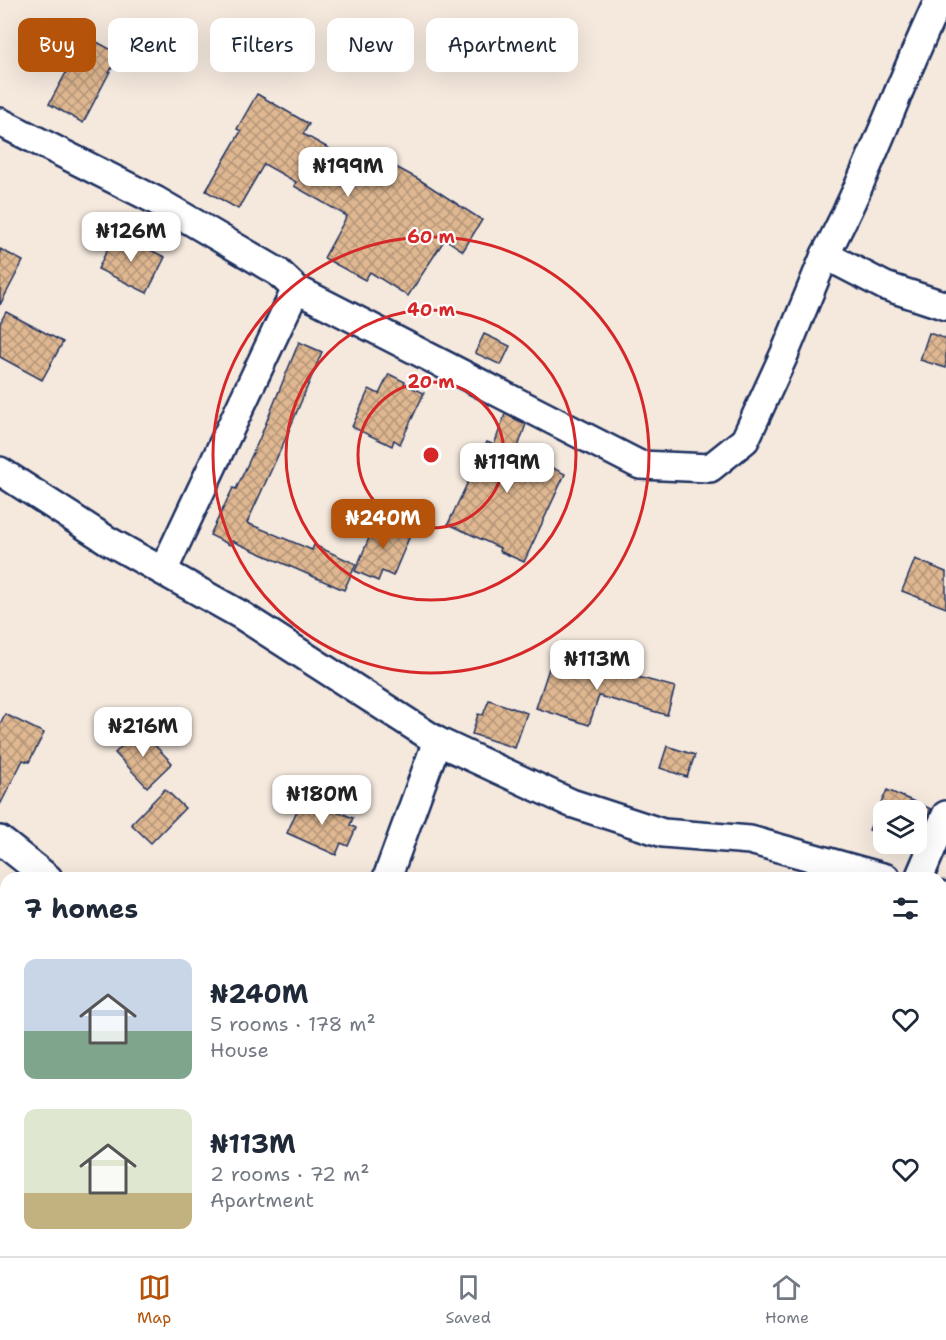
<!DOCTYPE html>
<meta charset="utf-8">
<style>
:root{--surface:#fff;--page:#f6f6f7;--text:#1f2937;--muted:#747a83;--line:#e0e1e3;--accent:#b45309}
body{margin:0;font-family:"Shantell Sans",sans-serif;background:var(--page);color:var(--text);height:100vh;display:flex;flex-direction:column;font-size:22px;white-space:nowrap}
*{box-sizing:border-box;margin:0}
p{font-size:20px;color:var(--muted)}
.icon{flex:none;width:33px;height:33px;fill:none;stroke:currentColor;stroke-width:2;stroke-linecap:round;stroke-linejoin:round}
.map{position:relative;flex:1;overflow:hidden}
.side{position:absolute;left:0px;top:872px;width:946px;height:386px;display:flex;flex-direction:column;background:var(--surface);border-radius:18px 18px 0 0;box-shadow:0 6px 24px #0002}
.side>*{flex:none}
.hud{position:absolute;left:18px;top:18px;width:600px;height:54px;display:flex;gap:12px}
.tools{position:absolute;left:873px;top:800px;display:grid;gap:12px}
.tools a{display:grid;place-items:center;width:54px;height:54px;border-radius:12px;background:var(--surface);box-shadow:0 6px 24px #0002;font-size:30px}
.price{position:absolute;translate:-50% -51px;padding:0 14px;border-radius:12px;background:#fff;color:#222;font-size:20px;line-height:39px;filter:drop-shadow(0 2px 3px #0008)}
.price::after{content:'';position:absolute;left:50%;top:36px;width:18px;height:14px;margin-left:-9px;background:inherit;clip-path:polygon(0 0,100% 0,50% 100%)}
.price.selected{background:var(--accent);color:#fff}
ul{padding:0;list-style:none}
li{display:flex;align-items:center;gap:18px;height:150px;padding:0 24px}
li span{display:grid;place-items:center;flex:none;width:168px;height:120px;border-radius:12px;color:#555}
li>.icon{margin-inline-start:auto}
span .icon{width:72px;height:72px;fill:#fffc;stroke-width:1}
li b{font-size:26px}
h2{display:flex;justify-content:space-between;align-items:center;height:72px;padding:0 24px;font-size:26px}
.chip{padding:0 21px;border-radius:12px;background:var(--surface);box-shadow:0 6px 24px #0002;font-size:21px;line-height:54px}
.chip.selected{background:var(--accent);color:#fff}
.tabs{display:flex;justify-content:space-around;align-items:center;height:84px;border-top:2px solid var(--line);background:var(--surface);font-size:16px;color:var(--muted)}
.tabs a{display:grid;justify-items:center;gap:3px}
.tabs .selected{color:var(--accent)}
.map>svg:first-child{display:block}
.building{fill:url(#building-cross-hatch);stroke:#1b2f5e;stroke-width:1.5}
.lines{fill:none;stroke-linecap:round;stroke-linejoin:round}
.minor-casing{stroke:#1b2f5e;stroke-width:32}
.minor{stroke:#fff;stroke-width:27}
.ring{fill:none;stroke:#d62828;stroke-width:3}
.centre{fill:#d62828;stroke:#fff;stroke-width:3}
.ring-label{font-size:18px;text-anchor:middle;font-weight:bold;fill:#d62828;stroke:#fff;stroke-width:4.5;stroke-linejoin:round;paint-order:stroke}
</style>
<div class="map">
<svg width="946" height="1256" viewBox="0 0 946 1256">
<defs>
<pattern id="building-cross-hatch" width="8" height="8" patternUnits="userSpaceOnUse" patternTransform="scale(1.5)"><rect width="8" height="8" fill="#dfb790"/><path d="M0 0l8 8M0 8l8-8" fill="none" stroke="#b49579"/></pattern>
</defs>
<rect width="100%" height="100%" fill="#f5e9de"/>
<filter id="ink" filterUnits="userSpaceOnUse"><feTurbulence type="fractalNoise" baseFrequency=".0167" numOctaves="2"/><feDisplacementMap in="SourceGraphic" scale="12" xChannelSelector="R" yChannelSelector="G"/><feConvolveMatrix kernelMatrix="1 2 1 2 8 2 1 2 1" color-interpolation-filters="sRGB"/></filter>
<g filter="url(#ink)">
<!-- building -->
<g class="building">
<path d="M86,36l33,18 -36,69 -34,-19z"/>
<path d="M257,94l52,30 -6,10 61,34 8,-14 48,26 62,40 -19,31 -18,-12 -37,57 -38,-24 -5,8 -41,-22 23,-42 -53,-30 2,-4 -32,-18 -26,45 -32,-18 35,-60 -4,-2z"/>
<path d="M115,233l50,24 -18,36 -49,-24z"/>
<path d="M0,249l23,12 -23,44z"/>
<path d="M6,312l57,30 -21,38 -42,-23v-34z"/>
<path d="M929,333l17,6v29l-26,-8z"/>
<path d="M484,334l26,12 -9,19 -26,-12z"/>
<path d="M299,342l23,10 -37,88 -38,83 65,27 2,-5 42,19 -12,26 -112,-49 -2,4 -20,-10 23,-47 3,1 23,-49z"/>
<path d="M389,374l16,8 -1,2 20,9 -24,51 -6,-4 -2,6 -40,-19 17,-38 10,5z"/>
<path d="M505,414l21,10 -9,26 48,24 -41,88 -25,-11 1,-3 -52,-24 39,-82 7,3z"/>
<path d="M378,517l34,14 -19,45 -11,-5 -4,10 -23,-10z"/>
<path d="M915,559l31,13v36l-44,-17z"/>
<path d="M553,656l65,22 1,-6 56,15 -8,28 -68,-19 -10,29 -53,-17z"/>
<path d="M489,700l38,13 -12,35 -43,-14 6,-20 5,1z"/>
<path d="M5,714l39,19 -15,29 -6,-2 -23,45v-81z"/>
<path d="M139,729l33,34 -25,24 -32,-34z"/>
<path d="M667,746l28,9 -8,22 -27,-9z"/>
<path d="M165,789l20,19 -34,35 -20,-19z"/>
<path d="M887,790l44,19 -17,41 -16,-7h18v-33h-32v27l-15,-7z"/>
<path d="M303,797l50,21 -3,7 6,3 -8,18 -7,-3 -5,12 -49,-22z"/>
</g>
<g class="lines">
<defs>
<g id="minor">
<path d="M939,0c-40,84 -70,173 -114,255l60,31 61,20"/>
<path d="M0,122l155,78 123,72 18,17 -133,282"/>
<path d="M296,289l344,176 70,3 35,-28 39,-85 41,-100"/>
<path d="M0,471l107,69 134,75 196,126 134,62 92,30 87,7 136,38"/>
<path d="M0,840l48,38"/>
<path d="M387,878l50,-137"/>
<path d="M919,878l27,-63"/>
<path d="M940,895l6,2"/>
<path d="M940,1208l6,2"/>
<path d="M442,1256l2,-5"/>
</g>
</defs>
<!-- minor casing -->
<use href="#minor" class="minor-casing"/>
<!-- minor -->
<use href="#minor" class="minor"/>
</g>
</g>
<!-- distance rings -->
<g class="ring">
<circle cx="431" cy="455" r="73"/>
<circle cx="431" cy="455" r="145"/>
<circle cx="431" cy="455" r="218"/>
</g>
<circle cx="431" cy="455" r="9" class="centre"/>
<g class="ring-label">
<text x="431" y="243">60 m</text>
<text x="431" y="316">40 m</text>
<text x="431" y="388">20 m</text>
</g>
</svg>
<div class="tools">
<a><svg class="icon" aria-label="layers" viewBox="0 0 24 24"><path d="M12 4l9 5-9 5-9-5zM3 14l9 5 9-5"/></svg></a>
</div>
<b class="price" style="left:348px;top:198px">₦199M</b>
<b class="price" style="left:131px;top:263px">₦126M</b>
<b class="price" style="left:507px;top:494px">₦119M</b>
<b class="price selected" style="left:383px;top:550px">₦240M</b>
<b class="price" style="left:597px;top:691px">₦113M</b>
<b class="price" style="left:143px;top:758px">₦216M</b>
<b class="price" style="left:322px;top:826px">₦180M</b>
<div class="hud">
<a class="chip selected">Buy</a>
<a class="chip">Rent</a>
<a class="chip">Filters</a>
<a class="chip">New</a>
<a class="chip">Apartment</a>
</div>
<section class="side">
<h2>7 homes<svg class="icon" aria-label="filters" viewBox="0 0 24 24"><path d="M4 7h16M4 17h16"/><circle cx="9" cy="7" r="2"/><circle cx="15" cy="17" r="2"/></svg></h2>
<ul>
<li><span style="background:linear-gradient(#c9d6e8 60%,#7fa58c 0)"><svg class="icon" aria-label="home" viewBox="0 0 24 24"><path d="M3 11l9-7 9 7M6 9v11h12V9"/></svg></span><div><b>₦240M</b><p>5 rooms · 178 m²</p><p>House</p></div><svg class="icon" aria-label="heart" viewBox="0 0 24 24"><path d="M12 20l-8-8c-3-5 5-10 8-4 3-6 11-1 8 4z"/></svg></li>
<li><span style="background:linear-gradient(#dfe7d0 70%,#c2b280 0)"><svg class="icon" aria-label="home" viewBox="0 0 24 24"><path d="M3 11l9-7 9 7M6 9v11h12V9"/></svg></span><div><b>₦113M</b><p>2 rooms · 72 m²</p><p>Apartment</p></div><svg class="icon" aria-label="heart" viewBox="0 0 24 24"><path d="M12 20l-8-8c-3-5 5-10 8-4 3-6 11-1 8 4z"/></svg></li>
</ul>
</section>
</div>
<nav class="tabs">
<a class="selected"><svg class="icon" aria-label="map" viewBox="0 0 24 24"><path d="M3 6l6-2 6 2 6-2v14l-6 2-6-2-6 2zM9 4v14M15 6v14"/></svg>Map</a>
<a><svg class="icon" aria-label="saved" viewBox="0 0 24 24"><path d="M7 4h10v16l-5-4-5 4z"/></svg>Saved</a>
<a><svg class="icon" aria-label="home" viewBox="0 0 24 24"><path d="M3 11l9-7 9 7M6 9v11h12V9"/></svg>Home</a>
</nav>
